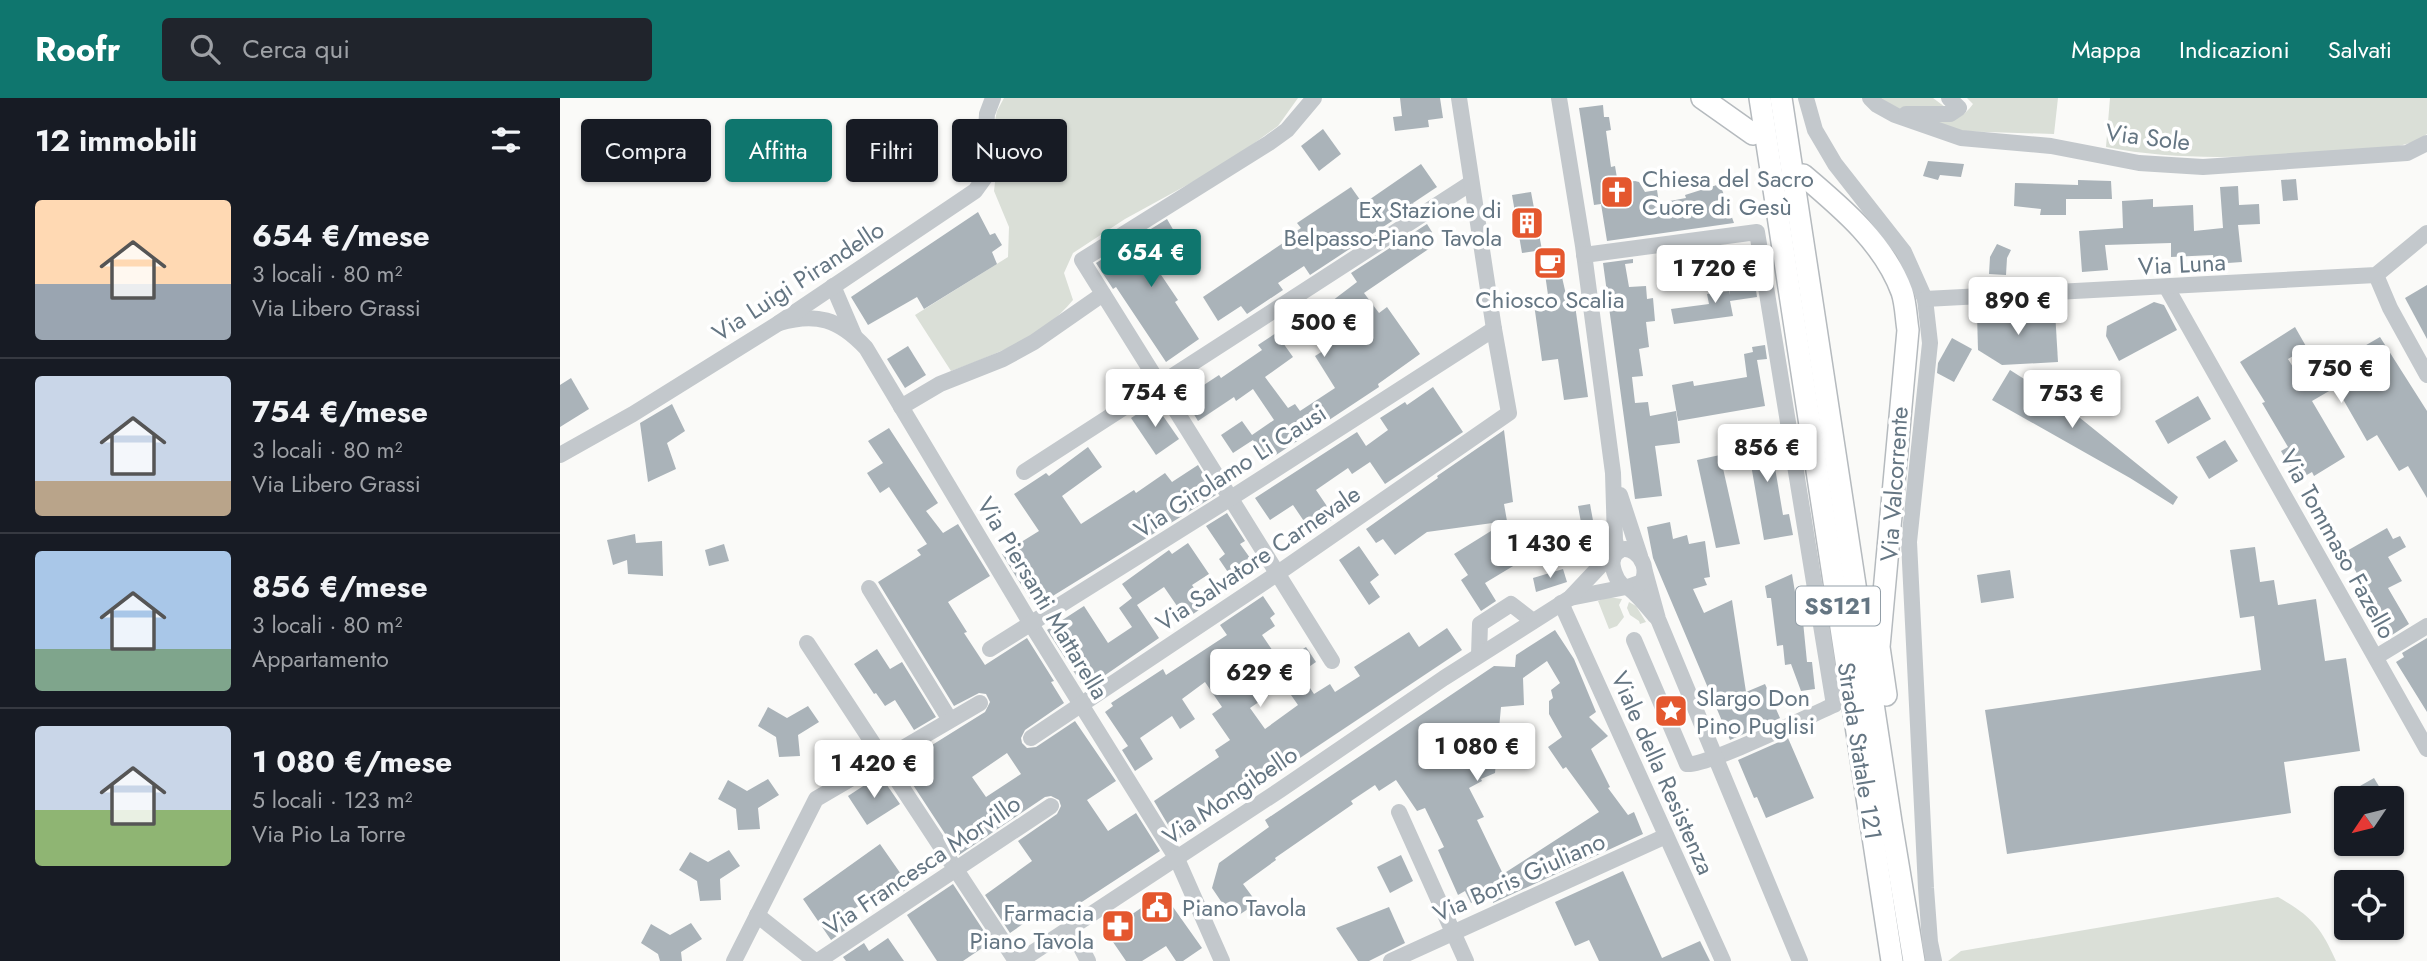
<!DOCTYPE html>
<html lang="it">
<meta charset="utf-8">
<style>
:root{--surface:#171b24;--page:#20242c;--text:#f1f3f6;--muted:#9ea1a6;--line:#363941;--accent:#0f766e}
body{margin:0;font-family:Jost,sans-serif;background:var(--page);color:var(--text);height:100vh;display:flex;flex-direction:column;font-size:26px;white-space:nowrap}
*{box-sizing:border-box;margin:0}
p{font-size:23px;color:var(--muted)}
.icon{flex:none;width:38px;height:38px;fill:none;stroke:currentColor;stroke-width:2;stroke-linecap:round;stroke-linejoin:round}
.map{position:relative;flex:1;overflow:hidden}
.side{display:flex;flex-direction:column;background:var(--surface);width:560px}
.side>*{flex:none}
.guide{position:absolute;left:21px;top:21px;width:665px;height:63px;display:flex;gap:14px}
.needle{width:46px;rotate:235deg}
.buttons{position:absolute;left:1774px;top:688px;display:grid;gap:14px}
.buttons a{display:grid;place-items:center;width:70px;height:70px;border-radius:7px;background:var(--surface);box-shadow:0 2px 5px #0004;font-size:35px}
.price{position:absolute;translate:-50% -60px;padding:0 16px;border-radius:7px;background:#fff;color:#222;font-size:23px;line-height:46px;filter:drop-shadow(0 2px 4px #0008)}
.price::after{content:'';position:absolute;left:50%;top:42px;width:21px;height:16px;margin-left:-10px;background:inherit;clip-path:polygon(0 0,100% 0,50% 100%)}
.price.current{background:var(--accent);color:#fff}
ul{padding:0;list-style:none}
li{display:flex;align-items:center;gap:21px;height:175px;padding:0 35px}
li+li{border-top:2px solid var(--line)}
li span{display:grid;place-items:center;flex:none;width:196px;height:140px;border-radius:7px;color:#555}
li>.icon{margin-inline-start:auto}
span .icon{width:84px;height:84px;fill:#fffc;stroke-width:1}
li b{font-size:30px}
h2{display:flex;justify-content:space-between;align-items:center;height:84px;padding:0 35px;font-size:30px}
.tag{padding:0 24px;border-radius:7px;background:var(--surface);box-shadow:0 2px 5px #0004;font-size:24px;line-height:63px}
.tag.current{background:var(--accent);color:#fff}
header{display:flex;align-items:center;gap:42px;box-sizing:border-box;height:98px;padding:0 35px;background:var(--accent);color:#fff}
header strong{font-size:33px}
nav{display:flex;gap:38px;margin-inline-start:auto;font-size:24px}
.search{width:490px;height:63px;background:var(--page);display:flex;align-items:center;gap:18px;box-sizing:border-box;padding:0 24px;border-radius:7px;color:var(--muted);font-size:26px}
main{display:flex;flex:1;min-height:0}
.map>svg:first-child{display:block}
.green{fill:#dadfd7}
.building{fill:#aab3b9;fill-rule:evenodd}
.lines{fill:none;stroke-linecap:round;stroke-linejoin:round}
.major-casing{stroke:#b5babe;stroke-width:24}
.minor{stroke:#c3c8cc;stroke-width:16}
.major{stroke:#fff;stroke-width:21}
.labels{text-anchor:middle;dominant-baseline:central;stroke-width:7;stroke-linejoin:round;paint-order:stroke}
.shield{fill:#fff;stroke:#939fa8;stroke-width:2}
.shield-label{font-size:23px;font-weight:bold;fill:#657683}
.street-label{font-size:24px;fill:#657683;stroke:#fff}
.poi-label{font-size:24px;fill:#657683;stroke:#fff;text-anchor:start}
</style>
<header>
<strong>Roofr</strong>
<div class="search"><svg class="icon" aria-label="search" viewBox="0 0 24 24"><circle cx="10" cy="10" r="6"/><path d="M15 15l6 6"/></svg>Cerca qui</div>
<nav><a>Mappa</a><a>Indicazioni</a><a>Salvati</a></nav>
</header>
<main>
<section class="side">
<h2>12 immobili<svg class="icon" aria-label="filters" viewBox="0 0 24 24"><path d="M4 7h16M4 17h16"/><circle cx="9" cy="7" r="2"/><circle cx="15" cy="17" r="2"/></svg></h2>
<ul>
<li><span style="background:linear-gradient(#ffd9b3 60%,#9aa5b1 0)"><svg class="icon" aria-label="home" viewBox="0 0 24 24"><path d="M3 11l9-7 9 7M6 9v11h12V9"/></svg></span><div><b>654 €/mese</b><p>3 locali · 80 m²</p><p>Via Libero Grassi</p></div></li>
<li><span style="background:linear-gradient(#c9d6e8 75%,#b9a48a 0)"><svg class="icon" aria-label="home" viewBox="0 0 24 24"><path d="M3 11l9-7 9 7M6 9v11h12V9"/></svg></span><div><b>754 €/mese</b><p>3 locali · 80 m²</p><p>Via Libero Grassi</p></div></li>
<li><span style="background:linear-gradient(#a9c7e8 70%,#7fa58c 0)"><svg class="icon" aria-label="home" viewBox="0 0 24 24"><path d="M3 11l9-7 9 7M6 9v11h12V9"/></svg></span><div><b>856 €/mese</b><p>3 locali · 80 m²</p><p>Appartamento</p></div></li>
<li><span style="background:linear-gradient(#c9d6e8 60%,#8fb573 0)"><svg class="icon" aria-label="home" viewBox="0 0 24 24"><path d="M3 11l9-7 9 7M6 9v11h12V9"/></svg></span><div><b>1 080 €/mese</b><p>5 locali · 123 m²</p><p>Via Pio La Torre</p></div></li>
</ul>
</section>
<div class="map">
<svg width="1867" height="863" viewBox="0 0 1867 863">
<rect width="100%" height="100%" fill="#fafaf8"/>
<!-- green -->
<g class="green">
<path d="M444,0h294l-20,28 -40,29 -29,18 -84,46 -52,34 -9,20 9,27c-30,37 -79,55 -122,71l-36,-56 93,-58 1,-30 -15,-36 3,-26 -4,-36 4,-18z"/>
<path d="M1320,0h53l12,9 -16,2 -32,-1z"/>
<path d="M1407,0h91l-4,36 -99,-3 -38,-12c24,2 40,7 56,-15z"/>
<path d="M1550,0h317v36l-10,7 -18,5c-98,7 -197,20 -293,1z"/>
<path d="M1048,499l14,2 -3,6 5,12 -7,9 -8,3 -11,-28z"/>
<path d="M1069,504l7,4 10,16 -6,2 -1,-3 -9,-6 -3,-7z"/>
<path d="M1718,799c34,20 42,29 58,64h-388l13,-10z"/>
</g>
<!-- building -->
<g class="building">
<path d="M840,0h40l3,20 -15,2 1,7 -34,4 -2,-14 9,-1z"/>
<path d="M1043,7l1,12h5l2,13 -5,1 5,36 4,-1 3,18 17,-3 4,1 6,10 12,-2 2,13 27,-5 -1,-3 35,-11 14,39 -127,18 -6,-37 -7,1 -15,-97z"/>
<path d="M763,31l18,25 -22,17 -18,-25z"/>
<path d="M1368,63l36,3 -3,13 -21,-2 -2,5 -15,-4z"/>
<path d="M861,66l16,23 -24,16 2,3 -105,69 -6,-9 -26,17 5,7 -36,24 -6,-8 -23,15 -15,-24 83,-56 -1,-2 16,-11 -4,-5 54,-36 12,17z"/>
<path d="M1736,81l2,21 -15,1 -2,-21z"/>
<path d="M1518,82l33,1 1,18h-46v16h-26l1,-6 -27,-3 1,-23 63,2z"/>
<path d="M1678,88l1,19 20,-1 1,20 -22,1 4,37 -28,2 -1,-9 -42,2v-14l-66,2 3,25 -26,2 -3,-41 44,-3 -1,-27 31,-2v8l40,-2 1,26 29,-3 -3,-41z"/>
<path d="M971,94l11,58 -20,3 -10,-58z"/>
<path d="M418,114l12,23 5,-2 7,12 -10,7 5,12 -73,45 -7,-12 -49,28 -17,-28z"/>
<path d="M607,121l15,26 -29,18 25,37 -3,2 24,37 -33,23 -50,-75 -3,2 -17,-26z"/>
<path d="M867,126l5,8 1,14 -69,47 15,20 8,-6 33,47 -42,30 1,3 -112,74 -14,-21 -20,13 -12,-18 21,-14 10,14 22,-15 -21,-31 -17,12 -2,-4 -36,24 -14,-23 35,-23 2,3 41,-28 -4,-5 18,-12 17,24 -28,20 23,31 7,-4 5,7 35,-23 -20,-32 16,-10 -17,-23 19,-13 -5,-6 29,-22 -6,-9z"/>
<path d="M1437,146l14,6 -4,8 -1,17 -17,-1 1,-17z"/>
<path d="M996,153l11,48 7,-1 14,99 -24,3 -6,-41 -16,2 -8,-57 15,-2 -7,-49z"/>
<path d="M1073,161v4l-8,1 4,23 17,-1 1,13 6,-1 2,23 -9,1 3,25 -10,2 4,27 -11,1 3,26 13,-1 2,14 26,-5 4,32 -25,3 7,50 -27,3 -32,-236z"/>
<path d="M1195,185l2,14 -27,4 3,15 -59,8 -3,-15 38,-5 -2,-10 22,-3 1,4 -1,-8z"/>
<path d="M1867,187v54l-22,-41z"/>
<path d="M1594,204l10,3 13,25 -58,31 -13,-25 1,-10z"/>
<path d="M1495,213l3,51 -56,3 -24,-15 -1,-36z"/>
<path d="M1735,229l12,21 -19,11 13,21 4,-2 1,2 74,-43 47,74v87l-19,-32 -9,5 -22,-36 -10,6 -31,-54 -24,14 33,56 -31,19 -2,-4 -14,8 -17,-29 7,-4 -26,-44 3,-1 -25,-40z"/>
<path d="M1392,240l20,11 -18,33 -17,-9 1,-10z"/>
<path d="M1205,247l2,14 -10,1 8,46 -87,15 -6,-36 21,-4 1,5 53,-9 -3,-23 9,-2 -1,-5z"/>
<path d="M348,248l18,29 -21,13 -18,-29z"/>
<path d="M1450,272l49,31 119,96 -5,8 -43,-27 -138,-78z"/>
<path d="M11,280l18,31 -29,18v-42z"/>
<path d="M873,289l30,45 -78,52 -15,-22 -18,12 -4,-6 -32,22 19,28 -23,15 -19,-28 -23,15 -15,-22 102,-66 9,14 22,-16 -8,-12 25,-16 2,3z"/>
<path d="M1638,298l13,23 -43,25 -13,-23z"/>
<path d="M594,305l25,36 -23,16 -25,-37z"/>
<path d="M112,306l13,27 -18,12 9,26 -28,13 -8,-59z"/>
<path d="M329,330l49,75 -12,8 17,22 15,-9 32,52 -42,26 19,30 -3,1 21,32 42,-27 27,43 -3,1 13,21 -39,27 -4,8 1,5 5,5 9,-1 39,-26 41,60 -29,19 21,31 28,-18 24,38 -112,73 -8,-12 -30,21 -25,-38 47,-34 -14,-20 39,-27 4,-8 -2,-6 -8,-4 -6,1 -86,58 -59,-90 85,-53 5,-10 -4,-8 -7,-1 -25,13 -76,-124 43,-27 -4,-5 10,-6 -38,-57 -9,6 -13,-20 16,-10 -15,-22zM447,655l14,21 -35,23 -14,-20z"/>
<path d="M1212,331l4,21h-4l11,65 6,-1 4,21 -29,5 -15,-87h-5l-3,-19z"/>
<path d="M944,332l9,72 -9,2 3,17 -80,11 -32,23 -12,-16 -7,4 -10,-14 72,-51 -1,-2z"/>
<path d="M1665,342l13,21 -29,18 -13,-22z"/>
<path d="M528,349l14,20 -40,29 19,28 53,-34 2,3 29,-20 7,9 26,-17 18,30 -181,112 -33,-53 37,-23 -25,-37 32,-21 3,3z"/>
<path d="M1160,357l20,89 -24,4 -19,-88z"/>
<path d="M1030,406l4,22 -12,2 -4,-22z"/>
<path d="M667,415l18,28 -5,3 18,25 -22,15 -17,-25 6,-5 -19,-28z"/>
<path d="M947,423l2,21 26,-4 3,13 -53,32 11,18 -15,10 -20,-31 7,-5 -14,-21z"/>
<path d="M1110,424l3,17 14,-4 2,9 16,-3 5,36 -6,1 3,7 -14,4 11,24 28,-13 14,92 19,-8 15,34 -50,22 -77,-182 -6,-31z"/>
<path d="M1827,430l6,11 7,-3 6,11 -18,10 14,24 -14,7 21,36 -17,11 -1,-2 -8,4 -13,-21 8,-5 -33,-59z"/>
<path d="M75,436l1,9 26,-2 1,35 -35,-2 -1,-14 -14,5 -6,-25z"/>
<path d="M628,445l21,31 -17,11 14,20 -20,14 -22,-32 -27,18 22,33 -74,51 -38,-59 37,-24 24,37 24,-16 -13,-19 13,-10 -10,-14 47,-34 3,4z"/>
<path d="M164,446l5,17 -20,5 -4,-16z"/>
<path d="M799,448l20,29 -9,7 10,15 -11,8 -30,-45z"/>
<path d="M1695,449l5,35 14,-2 4,25 38,-6 9,62 21,-3 14,93 -76,11 7,51 -284,41 -22,-144 276,-40 -7,-54 -14,2 -10,-68z"/>
<path d="M1003,471l4,13 -31,10 -3,-14z"/>
<path d="M1450,472l4,28 -33,5 -4,-28z"/>
<path d="M1232,476l3,18 5,-1 7,71h5l3,27 -14,2 -10,-27 -6,1 -2,-20 -6,1 -6,-48h-4l-2,-12z"/>
<path d="M703,498l12,18 -5,4 5,8 -13,9 19,28 25,-16 10,15 -16,11 14,21 16,-10 5,8 25,-16 -6,-9 55,-35 10,15 28,-19 15,22 -285,190 -23,-39 65,-44 -4,-7 15,-10 -18,-26 10,-7 -17,-25 -23,17 13,20 -15,10 -8,-13 -32,22 13,21 -18,12 -13,-21 6,-4 -23,-34 8,-6 -2,-3 52,-34 3,6 61,-40 -7,-10zM724,587l14,20 -33,24 -15,-21z"/>
<path d="M995,532l19,29 22,53 -7,5 19,19 -17,13 19,38 -2,1 20,27 6,-3 9,22 -150,69v-10l-22,10 -6,-12 -7,4 -20,-45 6,-3 -19,-39 -8,3 -21,-31 -17,11 -4,-6 -24,16 2,3 -78,54 1,2 -33,24 14,19 -24,16 -21,-31 7,-25 50,-36 -4,-7 229,-154 21,1 1,-12zM987,563l13,22 -9,7 2,8 -4,3v13l13,23 -14,10 15,22 3,-2 33,45 -96,62 -26,-54 7,-3 -15,-29 13,-7 -1,-2 14,-6 6,-66 23,-2 -1,-27z"/>
<path d="M1867,540v74l-31,-50 8,-5 -2,-4z"/>
<path d="M317,551l13,20 12,-7 34,55 -22,13 -19,-30 -10,6 -9,-13 -2,1 -20,-30z"/>
<path d="M248,608l11,16 -21,13 2,21 -21,1 -3,-20 -18,-11 10,-19 19,11z"/>
<path d="M1228,640l26,60 -48,20 -9,-21 -3,1 -16,-38z"/>
<path d="M320,677l20,29 -33,21 -19,-29z"/>
<path d="M1814,680l12,20h-47z"/>
<path d="M208,681l11,16 -21,13 2,21 -22,1 -2,-21 -18,-10 10,-19 19,11z"/>
<path d="M320,746l30,43 -25,16 -5,-6 -3,2 -2,-4 -24,16 7,10 -27,19 -28,-41z"/>
<path d="M169,752l11,16 -20,13 1,21 -21,1 -3,-20 -18,-11 11,-18 18,10z"/>
<path d="M841,757l12,26 -23,12 -13,-26z"/>
<path d="M1063,773l39,87 38,-17 10,20h-111l-10,-21 -14,6 -20,-44z"/>
<path d="M393,786l38,58 -28,19h-26l-30,-46z"/>
<path d="M603,795l39,55 -19,13h-7l-10,-15 -24,15h-16l-24,-35 22,-15 4,6z"/>
<path d="M829,809l16,36 -36,18h-11l-22,-33z"/>
<path d="M131,825l11,16 -21,13 1,9h-22l-2,-7 -17,-11 10,-19 19,11z"/>
<path d="M328,840l16,23h-58l-3,-4 21,-14 5,8z"/>
</g>
<g class="lines">
<defs>
<g id="major">
<path d="M1142,0l51,36"/>
<path d="M1200,0l132,863"/>
<path d="M1221,0l110,724 23,139"/>
<path d="M1243,77c39,33 81,68 99,117 4,12 4,26 6,38l-29,317 7,48"/>
</g>
</defs>
<!-- major casing -->
<use href="#major" class="major-casing"/>
<!-- minor -->
<g class="minor">
<path d="M754,0l-27,32 -18,13 -187,117 250,401"/>
<path d="M999,0l24,148 30,227 2,67 3,12"/>
<path d="M1246,0l9,32 20,34 69,88 21,47 5,44 -21,199 17,346 4,54 4,19"/>
<path d="M1310,0l7,7 18,10 66,23 90,8 88,17 64,4 204,-14 20,-10"/>
<path d="M1346,16h44l9,-6 -10,-10"/>
<path d="M1024,157l173,-23 77,473c-23,10 -129,62 -147,59l-53,-124"/>
<path d="M1816,177l14,33 37,67"/>
<path d="M273,188l21,49"/>
<path d="M1607,190l260,461"/>
<path d="M1365,201l451,-24 51,-42"/>
<path d="M219,225c37,-11 60,-4 87,25l165,276 146,235 45,102"/>
<path d="M341,309l39,-23 63,-25 31,-17 69,-48"/>
<path d="M0,357l73,-41 146,-91 196,-132 13,-18 -2,-44 1,-15 6,-16"/>
<path d="M464,374l447,-289"/>
<path d="M1060,397l20,61"/>
<path d="M1085,474l13,47 142,342"/>
<path d="M1068,489l14,-5c12,-25 -22,-46 -29,-23 -2,7 3,20 8,25 5,4 5,2 9,5 10,8 18,19 26,28"/>
<path d="M309,490l81,132"/>
<path d="M1010,500l56,-11"/>
<path d="M1001,505l162,358"/>
<path d="M247,545l209,318"/>
<path d="M430,551l241,-151 263,-169"/>
<path d="M919,557l1,-31 31,-20 22,17"/>
<path d="M1816,559l51,-31"/>
<path d="M471,640l247,-165 231,-160 -15,-84 -35,-231"/>
<path d="M839,714l67,149"/>
<path d="M197,817l58,46"/>
<path d="M511,830l17,33"/>
<path d="M174,863l82,-162 164,-96"/>
<path d="M258,863l233,-155"/>
<path d="M460,863l260,-171 164,-112 126,-80 32,-34 11,-5"/>
<path d="M831,863l275,-125"/>
</g>
<!-- major -->
<use href="#major" class="major"/>
</g>
<!-- icons -->
<defs>
<symbol id="church-square" viewBox="-11 -11 22 22"><rect x="-9" y="-9" width="18" height="18" rx="4" fill="#e4572e" stroke="#fff"/><path d="M-1.2-6h2.4v3.5h3.3v2.4h-3.3V6h-2.4V-.1h-3.3v-2.4h3.3Z" fill="#fff"/></symbol>
<symbol id="building-square" viewBox="-11 -11 22 22"><rect x="-9" y="-9" width="18" height="18" rx="4" fill="#e4572e" stroke="#fff"/><path d="M-4-6H4V6H1V3H-1V6H-4ZM-2.5-4.3h1.7v1.8h-1.7ZM.8-4.3h1.7v1.8H.8ZM-2.5-1h1.7V.8h-1.7ZM.8-1h1.7V.8H.8Z" fill="#fff"/></symbol>
<symbol id="cafe-square" viewBox="-11 -11 22 22"><rect x="-9" y="-9" width="18" height="18" rx="4" fill="#e4572e" stroke="#fff"/><path d="M-5.5-4.5H6V0H3Q3 3.5 0 3.5H-2.5Q-5.5 3.5-5.5 0ZM3-3.2v2h1.7v-2ZM-6 4.5H4V6H-6Z" fill="#fff"/></symbol>
<symbol id="sight-square" viewBox="-11 -11 22 22"><rect x="-9" y="-9" width="18" height="18" rx="4" fill="#e4572e" stroke="#fff"/><path d="M0-6L1.8-2.2L6-1.7L2.9 1.2L3.7 5.4L0 3.3L-3.7 5.4L-2.9 1.2L-6-1.7L-1.8-2.2Z" fill="#fff"/></symbol>
<symbol id="civic-square" viewBox="-11 -11 22 22"><rect x="-9" y="-9" width="18" height="18" rx="4" fill="#e4572e" stroke="#fff"/><path d="M-.6-6.5H3V-4.5H.6V-3L4-1V1h2V6H-6V1h2V-1L-.6-3ZM-1.2 2.5V6h2.4V2.5Z" fill="#fff"/></symbol>
<symbol id="pharmacy-square" viewBox="-11 -11 22 22"><rect x="-9" y="-9" width="18" height="18" rx="4" fill="#e4572e" stroke="#fff"/><path d="M-2-6h4v4h4v4h-4v4h-4v-4h-4v-4h4Z" fill="#fff"/></symbol>
</defs>
<g fill-rule="evenodd">
<use href="#church-square" x="1038" y="75" width="38" height="38"/>
<use href="#building-square" x="948" y="106" width="38" height="38"/>
<use href="#cafe-square" x="971" y="146" width="38" height="38"/>
<use href="#sight-square" x="1092" y="594" width="38" height="38"/>
<use href="#civic-square" x="578" y="790" width="38" height="38"/>
<use href="#pharmacy-square" x="539" y="809" width="38" height="38"/>
</g>
<g class="labels">
<!-- shield labels -->
<rect class="shield" x="1236" y="488.5" width="84" height="39" rx="5"/>
<g class="shield-label">
<text x="1278" y="508">SS121</text>
</g>
<!-- street labels -->
<g class="street-label">
<text transform="translate(1588 39) rotate(7)">Via Sole</text>
<text transform="translate(1622 166) rotate(-3)">Via Luna</text>
<text transform="translate(238 183) rotate(-33)">Via Luigi Pirandello</text>
<text transform="translate(670 373) rotate(-33)">Via Girolamo Li Causi</text>
<text transform="translate(1334 386) rotate(-86)">Via Valcorrente</text>
<text transform="translate(1778 446) rotate(61)">Via Tommaso Fazello</text>
<text transform="translate(698 460) rotate(-34)">Via Salvatore Carnevale</text>
<text transform="translate(483 500) rotate(59)">Via Piersanti Mattarella</text>
<text transform="translate(1300 653) rotate(81)">Strada Statale 121</text>
<text transform="translate(1103 675) rotate(66)">Viale della Resistenza</text>
<text transform="translate(670 697) rotate(-34)">Via Mongibello</text>
<text transform="translate(362 767) rotate(-34)">Via Francesca Morvillo</text>
<text transform="translate(959 779) rotate(-24)">Via Boris Giuliano</text>
</g>
<!-- poi labels -->
<g class="poi-label">
<text x="1082" y="80">Chiesa del Sacro<tspan x="1082" dy="28">Cuore di Gesù</tspan></text>
<text x="942" y="111" text-anchor="end">Ex Stazione di<tspan x="942" dy="28">Belpasso-Piano Tavola</tspan></text>
<text x="990" y="201" text-anchor="middle">Chiosco Scalia</text>
<text x="1136" y="599">Slargo Don<tspan x="1136" dy="28">Pino Puglisi</tspan></text>
<text x="622" y="809">Piano Tavola</text>
<text x="534" y="814" text-anchor="end">Farmacia<tspan x="534" dy="28">Piano Tavola</tspan></text>
</g>
</g>
</svg>
<div class="buttons">
<a><svg class="needle" viewBox="-14 -14 28 28"><path d="M0-13l5 13h-10z" fill="#e53935"/><path d="M0 13l5-13h-10z" fill="#9ea1a6"/></svg></a>
<a><svg class="icon" aria-label="locate" viewBox="0 0 24 24"><circle cx="12" cy="12" r="6"/><path d="M12 2v4M12 18v4M2 12h4M18 12h4"/></svg></a>
</div>
<b class="price current" style="left:591px;top:191px">654 €</b>
<b class="price" style="left:1155px;top:207px">1 720 €</b>
<b class="price" style="left:1458px;top:239px">890 €</b>
<b class="price" style="left:764px;top:261px">500 €</b>
<b class="price" style="left:1781px;top:307px">750 €</b>
<b class="price" style="left:595px;top:331px">754 €</b>
<b class="price" style="left:1512px;top:332px">753 €</b>
<b class="price" style="left:1207px;top:386px">856 €</b>
<b class="price" style="left:990px;top:482px">1 430 €</b>
<b class="price" style="left:700px;top:611px">629 €</b>
<b class="price" style="left:917px;top:685px">1 080 €</b>
<b class="price" style="left:314px;top:702px">1 420 €</b>
<div class="guide">
<a class="tag">Compra</a>
<a class="tag current">Affitta</a>
<a class="tag">Filtri</a>
<a class="tag">Nuovo</a>
</div>
</div>
</main>
